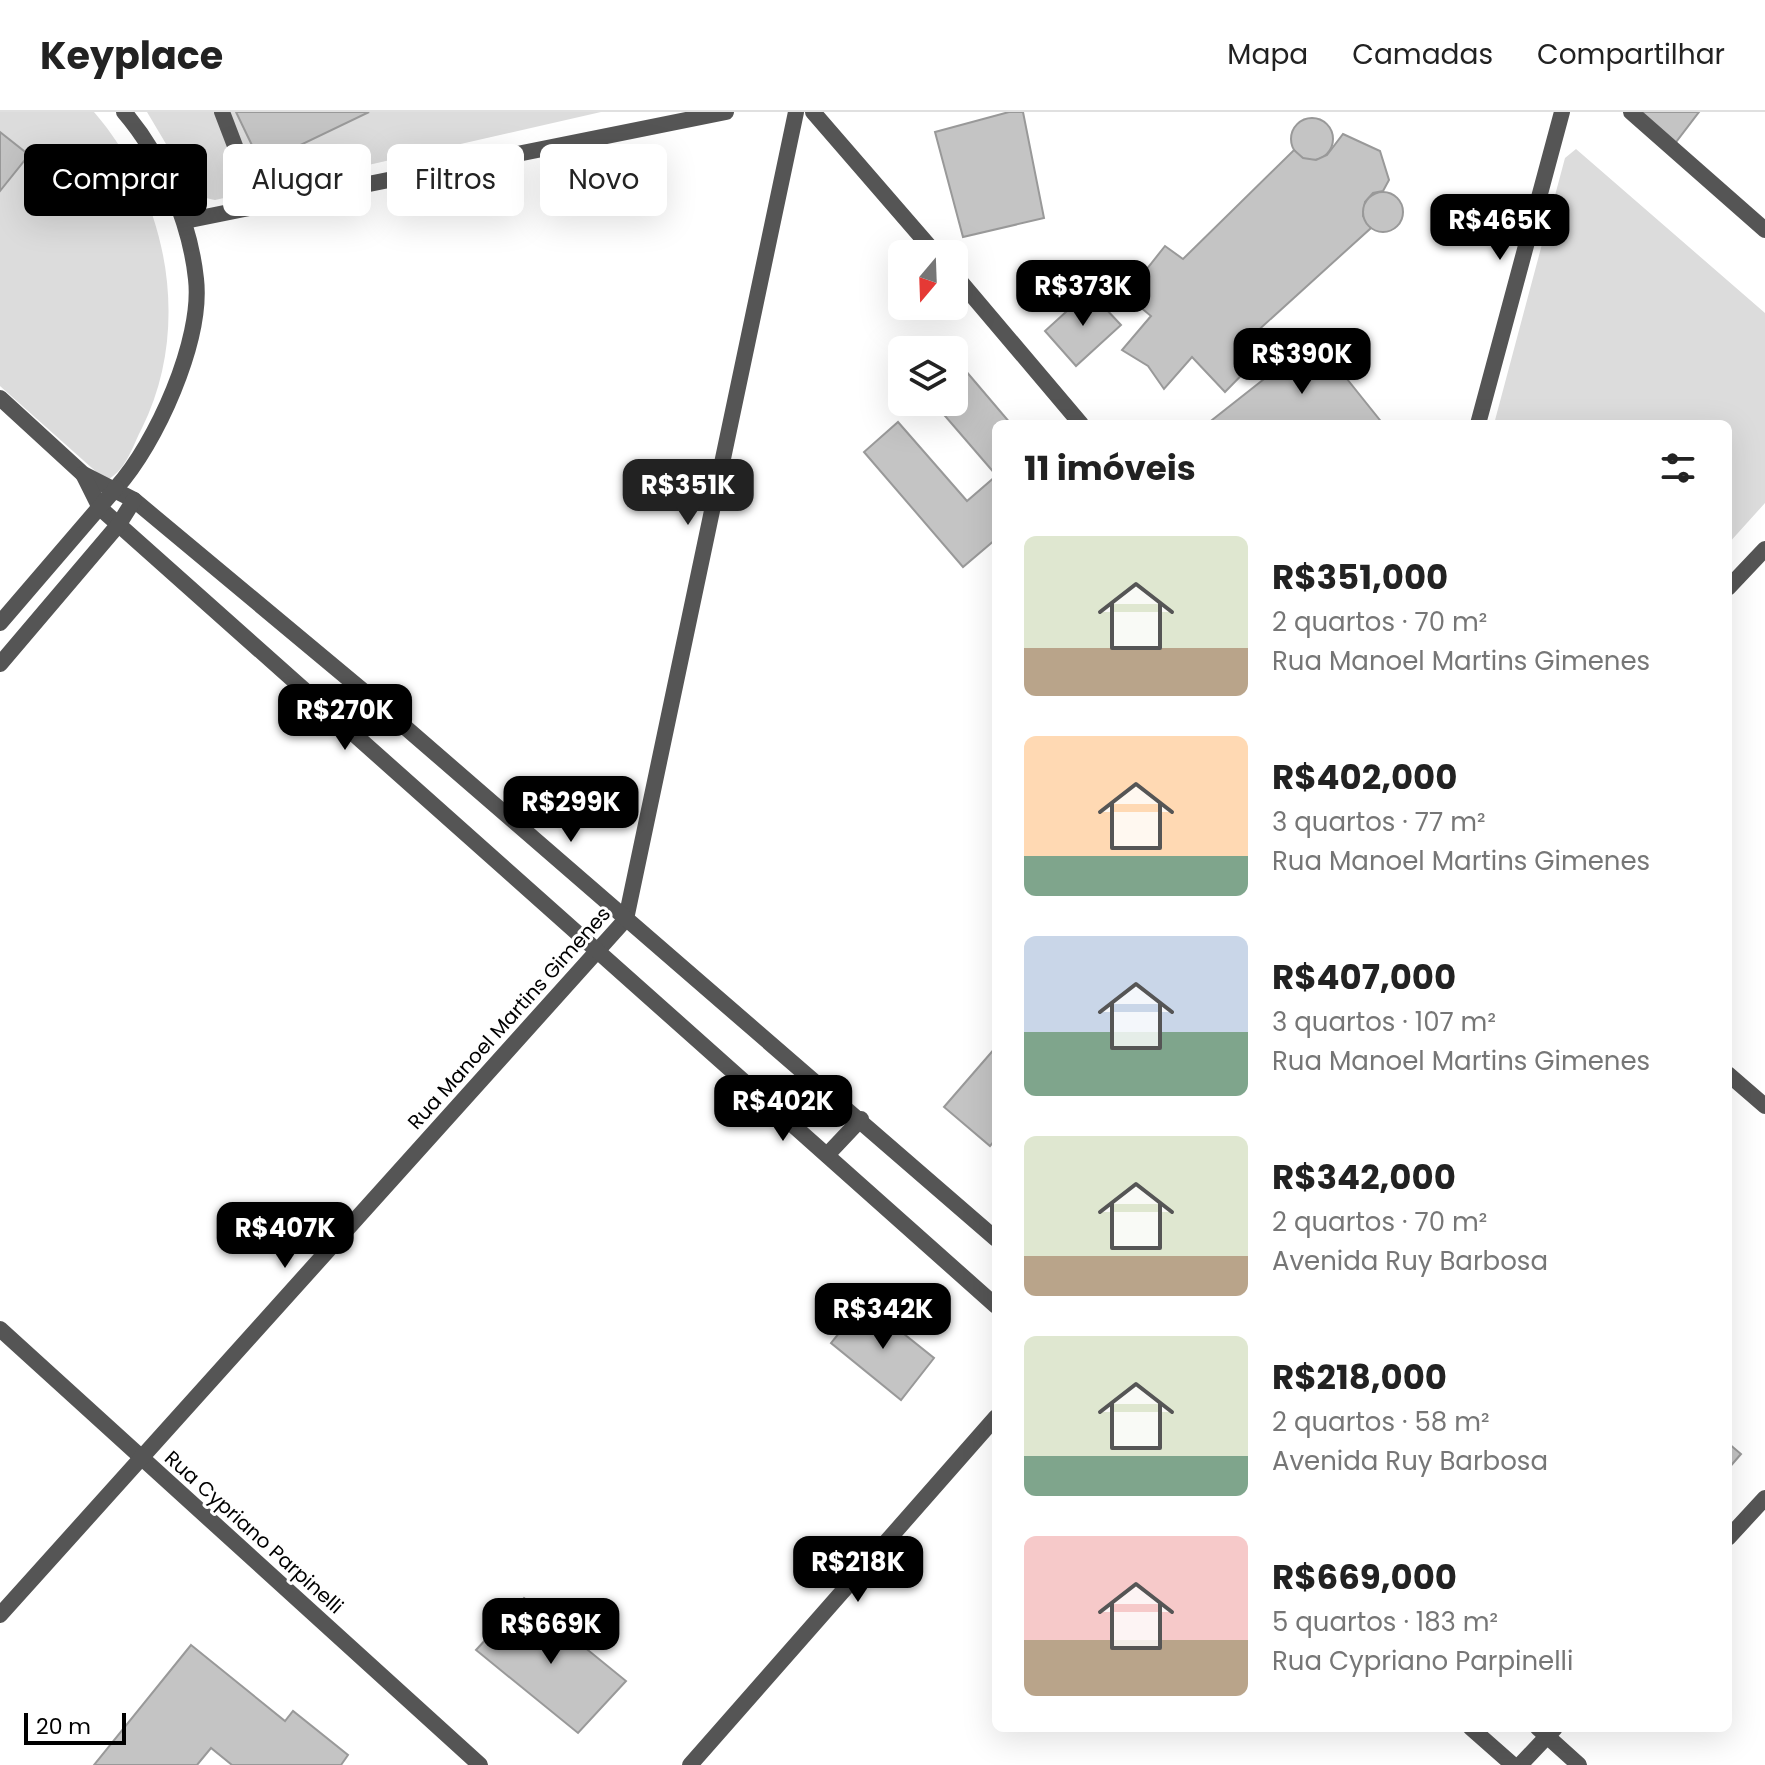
<!DOCTYPE html>
<html lang="pt">
<meta charset="utf-8">
<style>
:root{--surface:#fff;--page:#f2f2f2;--text:#222;--muted:#767676;--line:#e0e0e0;--accent:#000}
body{margin:0;font-family:Poppins,sans-serif;background:var(--page);color:var(--text);height:100vh;display:flex;flex-direction:column;font-size:30px;white-space:nowrap}
*{box-sizing:border-box;margin:0}
p{font-size:26px;color:var(--muted)}
.icon{flex:none;width:44px;height:44px;fill:none;stroke:currentColor;stroke-width:2;stroke-linecap:round;stroke-linejoin:round}
.map{position:relative;flex:1;overflow:hidden}
.side{position:absolute;left:992px;top:308px;width:740px;height:1312px;display:flex;flex-direction:column;background:var(--surface);border-radius:12px;box-shadow:0 8px 32px #0002}
.side>*{flex:none}
.hud{position:absolute;left:24px;top:32px;width:760px;height:72px;display:flex;gap:16px}
.needle{width:52px;rotate:199deg}
.buttons{position:absolute;left:888px;top:128px;display:grid;gap:16px}
.buttons a{display:grid;place-items:center;width:80px;height:80px;border-radius:12px;background:var(--surface);box-shadow:0 8px 32px #0002;font-size:40px}
.scale{position:absolute;left:24px;bottom:20px;width:102px;box-sizing:border-box;padding-left:8px;border:4px solid #000;border-top:0;font-size:22px;line-height:28px;white-space:nowrap;color:#000;-webkit-text-stroke:6px #fff;paint-order:stroke}
.price{position:absolute;translate:-50% -68px;padding:0 18px;border-radius:16px;background:var(--accent);color:#fff;font-size:26px;line-height:52px;filter:drop-shadow(0 2px 4px #0008)}
.price::after{content:'';position:absolute;left:50%;top:48px;width:24px;height:18px;margin-left:-12px;background:inherit;clip-path:polygon(0 0,100% 0,50% 100%)}
.price.active{background:#222;color:#fff}
ul{padding:0;list-style:none}
li{display:flex;align-items:center;gap:24px;height:200px;padding:0 32px}
li span{display:grid;place-items:center;flex:none;width:224px;height:160px;border-radius:12px;color:#555}
li>.icon{margin-inline-start:auto}
span .icon{width:96px;height:96px;fill:#fffc;stroke-width:1}
li b{font-size:34px}
h2{display:flex;justify-content:space-between;align-items:center;height:96px;padding:0 32px;font-size:34px}
.tag{padding:0 28px;border-radius:12px;background:var(--surface);box-shadow:0 8px 32px #0002;font-size:28px;line-height:72px}
.tag.active{background:var(--accent);color:#fff}
header{display:flex;align-items:center;gap:48px;box-sizing:border-box;height:112px;padding:0 40px;background:var(--surface);border-bottom:2px solid var(--line)}
header strong{font-size:38px}
nav{display:flex;gap:44px;margin-inline-start:auto;font-size:28px}
.map>svg:first-child{display:block}
.green{fill:#dcdcdc}
.building{fill:#c4c4c4;stroke:#999;stroke-width:2}
.lines{fill:none;stroke-linecap:round;stroke-linejoin:round}
.service{stroke:#555;stroke-width:16}
.minor{stroke:#555;stroke-width:16}
.tertiary{stroke:#555;stroke-width:16}
.labels{text-anchor:middle;dominant-baseline:central;stroke-width:6;stroke-linejoin:round;paint-order:stroke}
.street-label{font-size:20px;fill:#000;stroke:#fff}
</style>
<header>
<strong>Keyplace</strong>
<nav><a>Mapa</a><a>Camadas</a><a>Compartilhar</a></nav>
</header>
<div class="map">
<svg width="1765" height="1653" viewBox="0 0 1765 1653">
<rect width="100%" height="100%" fill="#fff"/>
<!-- green -->
<g class="green">
<path d="M0,0h94c73,84 99,214 48,316 -9,17 -15,40 -33,51l-7,-2 -102,-91z"/>
<path d="M147,0h454l-386,88 -18,-4z"/>
<path d="M1576,37l189,164v190l-37,41v-120h-234l71,-266z"/>
</g>
<!-- building -->
<g class="building">
<path d="M236,0h133l-108,52z"/>
<path d="M1009,0h14l21,106 -81,19 -28,-105z"/>
<path d="M1636,0h63l-26,34z"/>
<circle cx="1312" cy="27" r="21"/>
<path d="M0,20l29,23 -29,36z"/>
<path d="M1343,22l37,17 9,29 -6,11 -10,2 -8,9 -2,14 8,12 -118,107 13,15 -41,42 -33,-35 -28,32 -16,-23 -26,-16 29,-34 -30,-25 25,-21 19,-24 18,13 111,-109 9,8 13,2 11,-5z"/>
<circle cx="1383" cy="100" r="20"/>
<path d="M1089,179l32,34 -45,41 -31,-35z"/>
<path d="M1315,227l68,85h-176z"/>
<path d="M965,258l46,54h-15v51l-63,-73h21v-23z"/>
<path d="M898,310l69,79 29,-25v63l-33,28 -99,-115z"/>
<path d="M996,935v92l-6,7 -46,-39z"/>
<path d="M864,1190l70,56 -33,42 -70,-57z"/>
<path d="M1728,1331l13,11 -13,15z"/>
<path d="M524,1486l102,83 -48,52 -102,-83z"/>
<path d="M191,1533l94,76 8,-10 55,44 -7,10h-109l-21,-17 -14,17h-103z"/>
</g>
<g class="lines">
<!-- service -->
<path class="service" d="M222,0l36,94"/>
<!-- minor -->
<g class="minor">
<path d="M813,0l123,142"/>
<path d="M1631,0l134,118"/>
<path d="M185,109l541,-109"/>
<path d="M954,162l127,150"/>
<path d="M1478,312l84,-312"/>
<path d="M116,376c40,-44 87,-148 80,-209 -6,-57 -34,-123 -72,-167"/>
<path d="M1728,476l37,-39"/>
<path d="M1728,962l37,32"/>
<path d="M0,1217l480,436"/>
<path d="M1728,1426l37,-40"/>
<path d="M0,1503l626,-696 170,-807"/>
<path d="M1520,1653l35,-37"/>
</g>
<!-- tertiary -->
<g class="tertiary">
<path d="M0,286l83,76 51,26 234,195 628,544"/>
<path d="M83,362l17,34 896,798"/>
<path d="M0,511l116,-135"/>
<path d="M0,552l119,-140 15,-24"/>
<path d="M342,611l26,-28"/>
<path d="M827,1043l34,-36"/>
<path d="M1471,1616l42,37"/>
<path d="M1538,1616l41,37"/>
<path d="M690,1653l306,-348"/>
</g>
</g>
<g class="labels">
<!-- street labels -->
<g class="street-label">
<text transform="translate(509 906) rotate(-48)">Rua Manoel Martins Gimenes</text>
<text transform="translate(254 1420) rotate(42)">Rua Cypriano Parpinelli</text>
</g>
</g>
</svg>
<div class="buttons">
<a><svg class="needle" viewBox="-14 -14 28 28"><path d="M0-13l5 13h-10z" fill="#e53935"/><path d="M0 13l5-13h-10z" fill="#767676"/></svg></a>
<a><svg class="icon" aria-label="layers" viewBox="0 0 24 24"><path d="M12 4l9 5-9 5-9-5zM3 14l9 5 9-5"/></svg></a>
</div>
<div class="scale">20 m</div>
<b class="price" style="left:1500px;top:150px">R$465K</b>
<b class="price" style="left:1083px;top:216px">R$373K</b>
<b class="price" style="left:1302px;top:284px">R$390K</b>
<b class="price active" style="left:688px;top:415px">R$351K</b>
<b class="price" style="left:345px;top:640px">R$270K</b>
<b class="price" style="left:571px;top:732px">R$299K</b>
<b class="price" style="left:783px;top:1031px">R$402K</b>
<b class="price" style="left:285px;top:1158px">R$407K</b>
<b class="price" style="left:883px;top:1239px">R$342K</b>
<b class="price" style="left:858px;top:1492px">R$218K</b>
<b class="price" style="left:551px;top:1554px">R$669K</b>
<div class="hud">
<a class="tag active">Comprar</a>
<a class="tag">Alugar</a>
<a class="tag">Filtros</a>
<a class="tag">Novo</a>
</div>
<section class="side">
<h2>11 imóveis<svg class="icon" aria-label="filters" viewBox="0 0 24 24"><path d="M4 7h16M4 17h16"/><circle cx="9" cy="7" r="2"/><circle cx="15" cy="17" r="2"/></svg></h2>
<ul>
<li><span style="background:linear-gradient(#dfe7d0 70%,#b9a48a 0)"><svg class="icon" aria-label="home" viewBox="0 0 24 24"><path d="M3 11l9-7 9 7M6 9v11h12V9"/></svg></span><div><b>R$351,000</b><p>2 quartos · 70 m²</p><p>Rua Manoel Martins Gimenes</p></div></li>
<li><span style="background:linear-gradient(#ffd9b3 75%,#7fa58c 0)"><svg class="icon" aria-label="home" viewBox="0 0 24 24"><path d="M3 11l9-7 9 7M6 9v11h12V9"/></svg></span><div><b>R$402,000</b><p>3 quartos · 77 m²</p><p>Rua Manoel Martins Gimenes</p></div></li>
<li><span style="background:linear-gradient(#c9d6e8 60%,#7fa58c 0)"><svg class="icon" aria-label="home" viewBox="0 0 24 24"><path d="M3 11l9-7 9 7M6 9v11h12V9"/></svg></span><div><b>R$407,000</b><p>3 quartos · 107 m²</p><p>Rua Manoel Martins Gimenes</p></div></li>
<li><span style="background:linear-gradient(#dfe7d0 75%,#b9a48a 0)"><svg class="icon" aria-label="home" viewBox="0 0 24 24"><path d="M3 11l9-7 9 7M6 9v11h12V9"/></svg></span><div><b>R$342,000</b><p>2 quartos · 70 m²</p><p>Avenida Ruy Barbosa</p></div></li>
<li><span style="background:linear-gradient(#dfe7d0 75%,#7fa58c 0)"><svg class="icon" aria-label="home" viewBox="0 0 24 24"><path d="M3 11l9-7 9 7M6 9v11h12V9"/></svg></span><div><b>R$218,000</b><p>2 quartos · 58 m²</p><p>Avenida Ruy Barbosa</p></div></li>
<li><span style="background:linear-gradient(#f6c9c9 65%,#b9a48a 0)"><svg class="icon" aria-label="home" viewBox="0 0 24 24"><path d="M3 11l9-7 9 7M6 9v11h12V9"/></svg></span><div><b>R$669,000</b><p>5 quartos · 183 m²</p><p>Rua Cypriano Parpinelli</p></div></li>
</ul>
</section>
</div>
